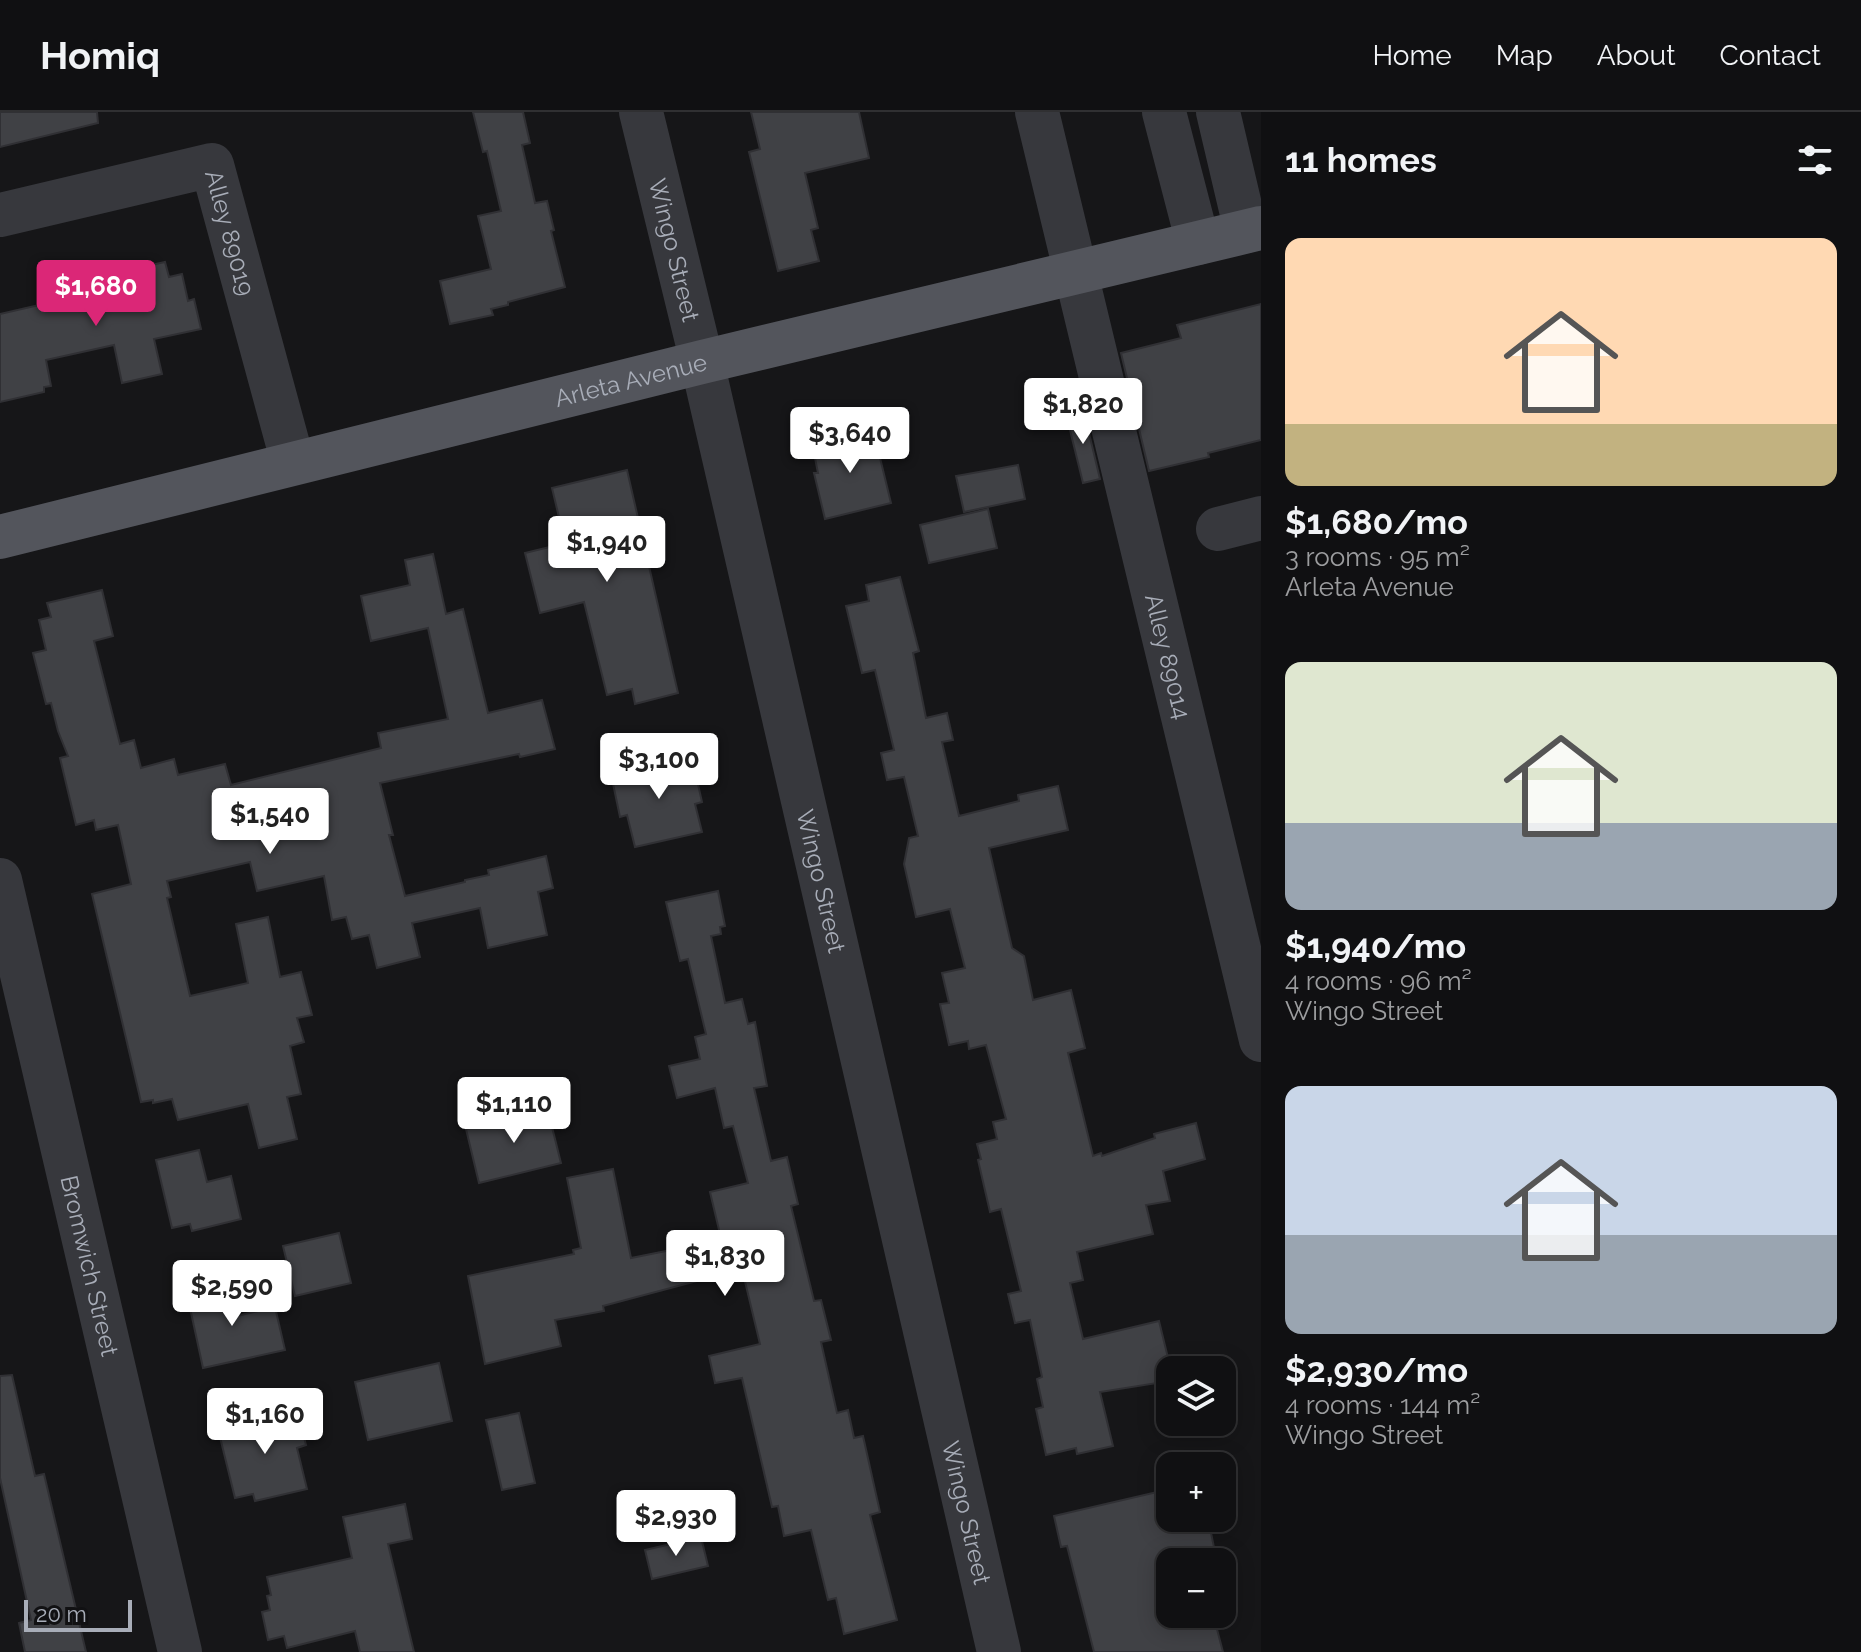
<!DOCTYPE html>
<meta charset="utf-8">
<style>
:root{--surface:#101012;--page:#19191b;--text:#f1f3f6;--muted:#9c9d9f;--line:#303032;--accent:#db2777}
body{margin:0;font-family:Raleway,sans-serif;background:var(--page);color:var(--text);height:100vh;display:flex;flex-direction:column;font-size:30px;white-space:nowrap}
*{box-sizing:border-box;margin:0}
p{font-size:26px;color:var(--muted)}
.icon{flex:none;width:44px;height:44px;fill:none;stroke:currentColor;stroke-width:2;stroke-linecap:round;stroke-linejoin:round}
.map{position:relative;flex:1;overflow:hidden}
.drawer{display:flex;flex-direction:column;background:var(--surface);width:600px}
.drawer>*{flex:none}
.controls{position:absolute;left:1156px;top:1244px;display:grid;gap:16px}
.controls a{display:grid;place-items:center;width:80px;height:80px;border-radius:16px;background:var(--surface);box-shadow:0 4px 20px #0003,0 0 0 2px var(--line);font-size:40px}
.scale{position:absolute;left:24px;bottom:20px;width:108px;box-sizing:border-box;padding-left:8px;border:4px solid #a8adb8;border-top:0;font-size:22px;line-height:28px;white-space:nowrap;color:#a8adb8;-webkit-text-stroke:6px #111113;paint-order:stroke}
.price{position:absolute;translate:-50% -68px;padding:0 18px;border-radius:8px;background:#fff;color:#222;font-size:26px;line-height:52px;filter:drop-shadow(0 2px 4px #0008)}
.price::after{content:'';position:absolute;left:50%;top:48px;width:24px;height:18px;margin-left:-12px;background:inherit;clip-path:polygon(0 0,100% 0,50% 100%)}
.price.on{background:var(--accent);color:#fff}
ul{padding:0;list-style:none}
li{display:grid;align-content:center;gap:16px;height:424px;padding:0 24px}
li span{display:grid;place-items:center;height:248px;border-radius:16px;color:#555}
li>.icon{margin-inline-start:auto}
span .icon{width:144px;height:144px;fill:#fffc;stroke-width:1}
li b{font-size:34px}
h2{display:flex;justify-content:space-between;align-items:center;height:96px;padding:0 24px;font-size:34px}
header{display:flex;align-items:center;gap:48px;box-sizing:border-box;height:112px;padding:0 40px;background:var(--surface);border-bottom:2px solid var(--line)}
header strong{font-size:38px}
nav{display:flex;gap:44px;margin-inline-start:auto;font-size:28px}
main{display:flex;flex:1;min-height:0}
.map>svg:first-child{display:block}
.building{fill:#404145;stroke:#303034;stroke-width:2}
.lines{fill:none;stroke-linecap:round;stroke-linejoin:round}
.minor{stroke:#37383d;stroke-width:44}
.major{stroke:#53555c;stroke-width:44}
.labels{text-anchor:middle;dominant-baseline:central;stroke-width:8;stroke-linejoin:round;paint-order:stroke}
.street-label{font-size:24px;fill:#a8adb8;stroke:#111113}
</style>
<header>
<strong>Homiq</strong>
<nav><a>Home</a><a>Map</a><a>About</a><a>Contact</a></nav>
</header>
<main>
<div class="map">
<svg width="1261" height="1540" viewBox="0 0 1261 1540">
<rect width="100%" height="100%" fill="#161618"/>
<!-- building -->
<g class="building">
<path d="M0,0h97l1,11 -98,24z"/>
<path d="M473,0h50l7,31 -8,2 13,58 12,-2 7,29 -3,1 14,56 -57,15v3l-17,4 2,6 -43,9 -10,-43 51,-12 -13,-53 23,-5 -14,-60 -4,1z"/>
<path d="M751,0h108l10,46 -64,15 13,55 -7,2 8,31 -41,10 -29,-119 11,-3z"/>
<path d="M165,150l4,15 13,-3 6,27 6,-2 7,30 -47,10 8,35 -40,9 -8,-38 -68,15 5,26 -7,1v5l-44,10v-88l104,-24 -3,-14z"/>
<path d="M1261,192v136l-53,13 1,4 -60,14 -28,-118 60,-15 -4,-13z"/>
<path d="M1083,296l17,71 -17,4 -14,-57 3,-1 -4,-14z"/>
<path d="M873,317l18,74 -66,16 -11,-46h4l-3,-15h4l-3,-15z"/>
<path d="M1018,353l7,34 -61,13 -8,-36z"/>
<path d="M627,358l51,223 -43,11 -3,-15 -25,6 -23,-93 -44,11 -15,-60 37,-9 -3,-13 3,-1 -10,-42z"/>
<path d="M988,397l9,39 -68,15 -9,-38z"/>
<path d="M433,442l13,60 17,-5 25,104 54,-13 13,49 -35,8 -1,-3 -139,29 13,52h-4l16,61 60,-14v-2l24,-5 -1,-5 58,-14 7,32 -15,4 9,43 -59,13 -8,-40 -68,15 8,34 -43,11 -8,-33 -17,4 -6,-22 -14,3 -8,-44 -67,15 -7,-29 -83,19 4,16 -4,1 23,98 58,-13 -12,-59 32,-7 12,60 21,-5 11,43 -15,3 7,24 -14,4 11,48 -14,3 10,42 -38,9 -11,-44 -70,16 -6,-21 -19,4v-3l-12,2 -49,-208 39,-10 -13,-59 -22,5 -2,-10 -18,5 -16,-67 8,-2 -10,-25 -7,-28 -5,1 -13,-51 13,-3 -7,-30 12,-3 -4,-14 55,-13 11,46 -19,5 26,103 14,-4 7,28 33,-9 4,16 47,-11 6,21 150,-37 -3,-15 70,-14 -20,-91 -57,13 -10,-45 49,-11 -5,-25z"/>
<path d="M900,465l19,74 -6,2 13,65 21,-5 6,27 -11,2 17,74 60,-15 -1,-6 40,-9 10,44 -79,18 23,100 12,8 9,44 38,-10 14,58 -17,5 25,103 8,-3 1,3 53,-18 -1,-4 42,-11 9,36 -42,12 7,30 -24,4 7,29 -76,18 6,28 -13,3 13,56 76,-18 11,45v15l-70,11 13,54 -36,8 -1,-6 -30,7 -10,-46 7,-2 -6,-28 5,-2 -12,-57 -15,3 -7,-29 13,-3 -20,-82 -11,3 -12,-52 3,-1 -4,-15 20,-5 -4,-17 13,-3 -20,-74 -17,4 -1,-8 -19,4 -9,-41 9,-1 -7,-30 23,-5 -15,-59 -34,8 -12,-53 5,-26 9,-2 -14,-59 -17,3 -6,-27 13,-3 -19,-80 -13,3 -16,-67 23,-5 -3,-16z"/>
<path d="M672,647l2,7 19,-4 9,40 -7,2 7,28 -67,15 -8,-32 -7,2 -9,-43z"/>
<path d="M718,779l7,35 -5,1 1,7 -10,2 14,67 17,-4 6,25 7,-2 12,64 -13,2 17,73 16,-4 11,47 -7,2 23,95 7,-1 10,40 -10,2 16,71 11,-3 6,28 9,-2 17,76 -10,3 27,105 -53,14 -8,-36 -8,2 -17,-70 -27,6 -6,-30 -6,1 -30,-129 -27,5 -6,-27 51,-12 -18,-75 -139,37 1,5 -49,9 6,26 -76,18 -17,-88 106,-22 -1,-4 8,-2 -14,-70 46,-9 18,89 55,-11 -1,-5 35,-8 -10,-42 38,-9 -15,-57 -9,2 -9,-40 -38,10 -8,-32 31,-7 -5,-22 11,-3 -18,-75 -8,2 -14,-59z"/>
<path d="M547,995l14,56 -82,20 -13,-54z"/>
<path d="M199,1038l8,32 24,-6 10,43 -49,12 -2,-7 -18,4 -16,-68z"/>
<path d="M339,1121l12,50 -56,13 -12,-50z"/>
<path d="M230,1172l7,32 38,-9 10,43 -82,18 -16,-74z"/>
<path d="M439,1251l13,58 -84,19 -13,-58z"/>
<path d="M12,1263l23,101 9,-2 42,178h-61l-6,-29 12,-3 -31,-142v-102z"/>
<path d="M297,1298l9,35 -9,3 10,41 -52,12 -2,-7 -18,4 -17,-69z"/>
<path d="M519,1301l16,70 -33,7 -16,-70z"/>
<path d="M1170,1377v29h38l9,44h-47v52h43l10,38h-129l-27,-106 -6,1 -7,-31z"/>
<path d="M405,1392l7,35 -24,5 26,108h-54l-5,-21 -68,17 -3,-12 -16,4 -6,-28 8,-2 -3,-14 4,-1 -4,-18 85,-19 -9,-41z"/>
<path d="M701,1425l7,29 -56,13 -7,-29z"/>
</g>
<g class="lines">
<!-- minor -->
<g class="minor">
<path id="s1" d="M641,0l61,250 297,1290"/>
<path id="s2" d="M1037,0l224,928"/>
<path d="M1164,0l34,131"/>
<path d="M1218,0l28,119"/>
<path id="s3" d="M0,103l212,-50 81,298"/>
<path d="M1218,417l43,-11"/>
<path id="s4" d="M0,768l180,772"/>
</g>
<!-- major -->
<path class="major" id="s5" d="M0,425l702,-175 559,-134"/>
</g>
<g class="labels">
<!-- street labels -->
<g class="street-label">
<text stroke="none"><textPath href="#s3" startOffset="288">Alley 89019</textPath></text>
<text stroke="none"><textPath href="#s1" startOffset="142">Wingo Street</textPath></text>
<text stroke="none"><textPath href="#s5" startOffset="650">Arleta Avenue</textPath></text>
<text stroke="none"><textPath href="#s2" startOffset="560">Alley 89014</textPath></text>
<text stroke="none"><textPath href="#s1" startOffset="790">Wingo Street</textPath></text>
<text stroke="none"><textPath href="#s4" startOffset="396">Bromwich Street</textPath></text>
<text stroke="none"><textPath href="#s1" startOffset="1438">Wingo Street</textPath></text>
</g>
</g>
</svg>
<div class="controls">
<a><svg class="icon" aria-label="layers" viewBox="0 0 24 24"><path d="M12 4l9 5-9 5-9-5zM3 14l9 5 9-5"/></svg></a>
<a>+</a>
<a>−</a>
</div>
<div class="scale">20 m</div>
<b class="price on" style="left:96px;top:216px">$1,680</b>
<b class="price" style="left:1083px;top:334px">$1,820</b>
<b class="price" style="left:850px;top:363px">$3,640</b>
<b class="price" style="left:607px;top:472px">$1,940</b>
<b class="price" style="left:659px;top:689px">$3,100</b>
<b class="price" style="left:270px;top:744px">$1,540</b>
<b class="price" style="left:514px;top:1033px">$1,110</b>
<b class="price" style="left:725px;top:1186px">$1,830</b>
<b class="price" style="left:232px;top:1216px">$2,590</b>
<b class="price" style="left:265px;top:1344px">$1,160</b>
<b class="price" style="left:676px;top:1446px">$2,930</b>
</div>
<section class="drawer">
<h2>11 homes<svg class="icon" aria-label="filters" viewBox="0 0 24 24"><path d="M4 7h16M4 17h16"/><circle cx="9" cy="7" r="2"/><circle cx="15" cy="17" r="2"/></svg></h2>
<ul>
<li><span style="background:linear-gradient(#ffd9b3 75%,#c2b280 0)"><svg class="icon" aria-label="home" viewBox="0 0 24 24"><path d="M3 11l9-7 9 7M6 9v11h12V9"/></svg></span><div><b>$1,680/mo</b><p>3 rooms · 95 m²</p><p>Arleta Avenue</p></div></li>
<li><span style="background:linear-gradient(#dfe7d0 65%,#9aa5b1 0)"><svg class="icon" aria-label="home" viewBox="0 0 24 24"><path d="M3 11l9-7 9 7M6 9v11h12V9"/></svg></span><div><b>$1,940/mo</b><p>4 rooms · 96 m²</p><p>Wingo Street</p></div></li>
<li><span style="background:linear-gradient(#c9d6e8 60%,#9aa5b1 0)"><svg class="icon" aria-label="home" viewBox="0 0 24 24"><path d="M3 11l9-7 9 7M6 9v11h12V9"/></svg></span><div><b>$2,930/mo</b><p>4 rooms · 144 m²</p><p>Wingo Street</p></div></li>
</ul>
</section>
</main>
